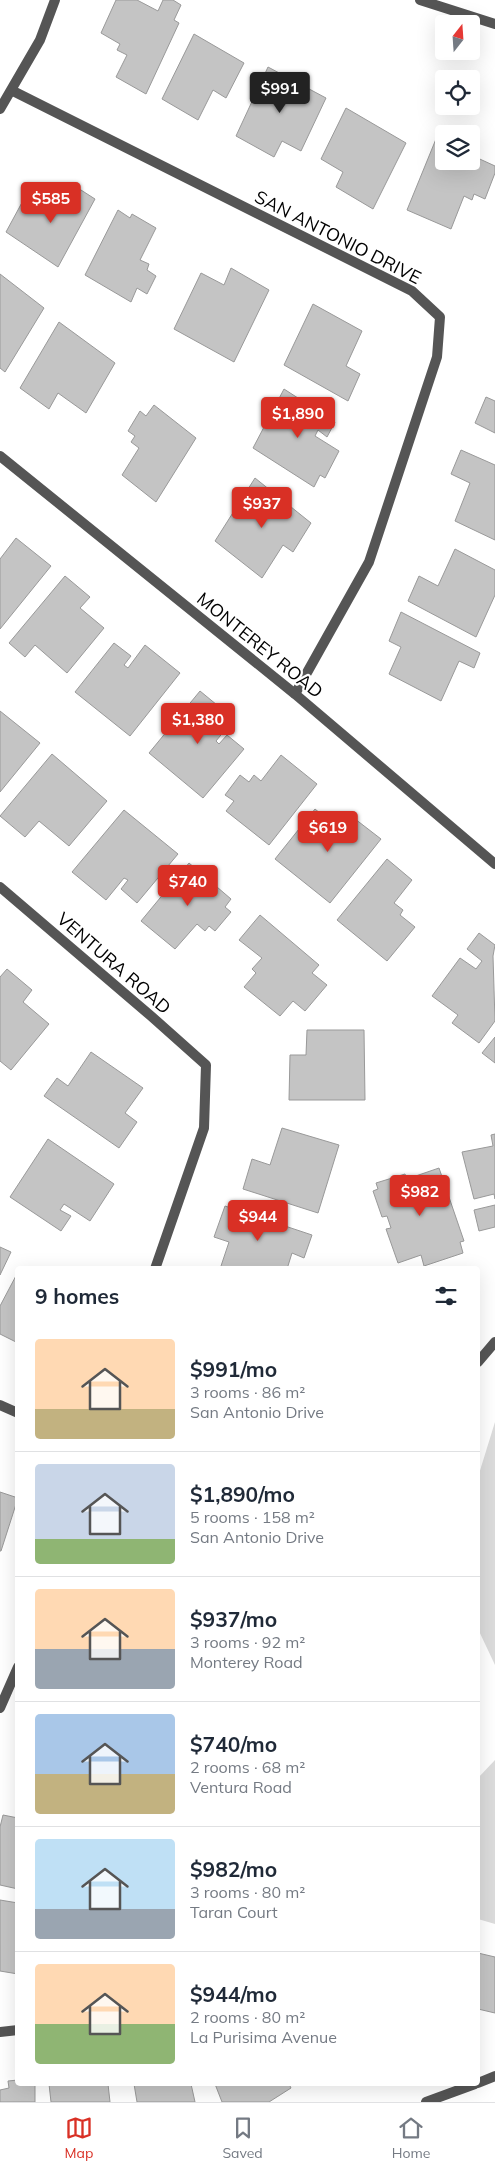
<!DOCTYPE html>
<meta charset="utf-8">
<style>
:root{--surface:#fff;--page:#f6f6f7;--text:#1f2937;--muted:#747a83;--line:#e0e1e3;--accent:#d93025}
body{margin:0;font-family:Mulish,sans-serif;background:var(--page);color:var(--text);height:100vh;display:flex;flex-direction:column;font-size:19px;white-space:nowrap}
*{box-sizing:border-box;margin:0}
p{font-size:16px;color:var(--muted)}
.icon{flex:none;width:28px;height:28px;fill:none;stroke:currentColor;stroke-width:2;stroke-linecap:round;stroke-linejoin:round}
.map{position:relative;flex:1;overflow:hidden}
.details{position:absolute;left:15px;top:1266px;width:465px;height:820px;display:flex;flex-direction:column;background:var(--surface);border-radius:5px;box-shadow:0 5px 20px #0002}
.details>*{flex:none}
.needle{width:32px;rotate:17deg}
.controls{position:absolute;left:435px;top:15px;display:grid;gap:10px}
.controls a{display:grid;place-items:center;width:45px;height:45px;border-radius:5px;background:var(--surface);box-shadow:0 5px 20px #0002;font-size:25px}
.price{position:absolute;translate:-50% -42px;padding:0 11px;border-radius:5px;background:var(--accent);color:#fff;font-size:16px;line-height:32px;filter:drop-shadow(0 1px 2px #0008)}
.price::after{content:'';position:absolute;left:50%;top:30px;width:15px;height:11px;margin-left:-8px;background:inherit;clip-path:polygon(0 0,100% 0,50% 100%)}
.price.selected{background:#222;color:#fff}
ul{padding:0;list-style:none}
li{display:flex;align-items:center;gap:15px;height:125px;padding:0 20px}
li+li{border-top:1px solid var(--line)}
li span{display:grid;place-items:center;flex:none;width:140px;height:100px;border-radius:5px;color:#555}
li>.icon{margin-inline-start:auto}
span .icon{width:60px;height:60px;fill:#fffc;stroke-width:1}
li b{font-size:21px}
h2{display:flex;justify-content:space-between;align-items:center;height:60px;padding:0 20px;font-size:21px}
.tabs{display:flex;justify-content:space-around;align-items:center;height:70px;border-top:1px solid var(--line);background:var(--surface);font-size:14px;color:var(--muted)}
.tabs a{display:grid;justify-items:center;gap:2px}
.tabs .selected{color:var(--accent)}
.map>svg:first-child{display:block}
.green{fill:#dcdcdc}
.building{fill:#c4c4c4;stroke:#999}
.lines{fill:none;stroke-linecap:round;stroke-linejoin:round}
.minor{stroke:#555;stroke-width:10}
.tertiary{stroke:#555;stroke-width:10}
.labels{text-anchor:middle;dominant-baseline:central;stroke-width:4.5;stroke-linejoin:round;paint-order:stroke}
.street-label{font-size:18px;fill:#000;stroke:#fff}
</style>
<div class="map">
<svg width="495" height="2102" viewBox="0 0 495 2102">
<rect width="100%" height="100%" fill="#fff"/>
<!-- green -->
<g class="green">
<path d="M495,1422v243l-17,-36v-152z"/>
<path d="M495,1760v164l-17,-5v-141z"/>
</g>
<!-- building -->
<g class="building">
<path d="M116,0h21l21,11 5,-11h10l8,5 -7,15 5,3 -33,71 -30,-17 11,-22 -10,-5 3,-6 -19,-11z"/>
<path d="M194,34l50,29 -18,35 -13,-8 -15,30 -36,-21z"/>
<path d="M268,67l58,31 -25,53 -19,-10 -8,16 -38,-21z"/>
<path d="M346,108l60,35 -33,66 -37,-22 7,-15 -22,-13z"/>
<path d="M436,139l8,4v18h27v-6l24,11v7l-10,26 -11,-5 -2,6 -8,-4 -13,33 -44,-19z"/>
<path d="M70,183l25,16 -37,68 -52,-35 19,-35 28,18z"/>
<path d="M118,210l12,8 2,-4 24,14 -16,32 9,4 -2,6 9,6 -9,18 -10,-6 -6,14 -46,-27z"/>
<path d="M231,268l38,22 -35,72 -60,-33 27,-56 23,12z"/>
<path d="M0,274l44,34 -39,64 -5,-4z"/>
<path d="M313,304l49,27 -16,35 14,8 -12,27 -64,-36z"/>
<path d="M59,322l56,41 -29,50 -28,-20 -9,16 -29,-21z"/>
<path d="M284,389l51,33 -8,15 -9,-7 -3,6 24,15 -14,27 -5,-3 -6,12 -61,-39z"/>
<path d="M486,397l9,4v32l-20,-10z"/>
<path d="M154,405l42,33 -40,64 -34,-27 17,-27 -8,-6 4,-6 -7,-5 12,-20 6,5z"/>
<path d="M461,450l34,15v75l-40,-19 15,-38 -19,-9z"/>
<path d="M255,478l56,45 -18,29 -10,-7 -21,33 -47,-37z"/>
<path d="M16,538l35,28 -51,63v-70z"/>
<path d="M455,549l40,21v25l-19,42 -68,-36 11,-25 19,10z"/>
<path d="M65,576l25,21 -10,11 24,20 -37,45 -32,-28 -10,12 -16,-14z"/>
<path d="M401,612l79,41 -6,15 -15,-7 -18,40 -52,-27 12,-27 -12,-6z"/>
<path d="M114,643l17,13 -7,9 4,3 17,-23 35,28 -50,63 -55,-44z"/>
<path d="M200,691l34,28 -18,22 3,3 8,-9 17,14 -41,49 -54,-45z"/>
<path d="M0,711l40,32 -40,49z"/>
<path d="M52,754l55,47 -38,45 -30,-25 -14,16 -25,-21z"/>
<path d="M281,755l36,29 -48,61 -43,-34 8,-10 -9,-6 15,-20 9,7 5,-7 7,6z"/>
<path d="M315,809l17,14 -7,8 3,3 18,-22 35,27 -51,64 -55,-44z"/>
<path d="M124,810l54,44 -41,49 -16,-14 7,-9 -4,-2 -18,22 -34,-28z"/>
<path d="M387,859l25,21 -18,23 9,7 -3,5 15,12 -28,34 -50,-41z"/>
<path d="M189,863l42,36 -6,8 6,5 -16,19 -6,-5 -4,5 -8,-7 -22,25 -34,-28z"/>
<path d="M260,915l59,50 -7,8 15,12 -22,26 -12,-10 -13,15 -36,-29 12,-14 -4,-4 10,-11 -23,-18z"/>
<path d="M479,933l16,12 -2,11 2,65 -16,22 -27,-20 6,-8 -26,-19 28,-38 16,11 6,-8 -15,-12z"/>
<path d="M7,969l25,21 -9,12 26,22 -38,46 -11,-9v-84z"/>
<path d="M307,1030h57l1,70h-76l1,-45h16z"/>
<path d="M495,1037v26l-13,-10z"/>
<path d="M91,1052l52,36 -18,25 12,9 -18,26 -75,-52 13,-18 11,8z"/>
<path d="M282,1128l57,17 -21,68 -75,-24 9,-30 18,6z"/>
<path d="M495,1134v65l-1,-5 -20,5 -12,-47 31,-6 -2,-11z"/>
<path d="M48,1139l66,45 -24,37 -26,-17 -4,6 11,6 -10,15 -51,-34z"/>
<path d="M439,1168l25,73 -4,1 3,11 -39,13 -3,-11 -23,8 -12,-34 5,-1 -4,-12 -5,1 -9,-26 5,-2 -2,-6 29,-9 2,5z"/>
<path d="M495,1205v22l-16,4 -5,-21z"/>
<path d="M225,1206l87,29 -8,23 -12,-5 -5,16h-67l9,-27 -15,-5z"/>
<path d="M0,1247l11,5 -11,23z"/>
<path d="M18,1272v71l-18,-9v-28z"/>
<path d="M0,1492l18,6 -17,53h-1z"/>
<path d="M3,1815l15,3v71l-18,-4v-58z"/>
<path d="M0,1900l18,3v71l-18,-3z"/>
<path d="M478,1953l17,4v56l-17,-4z"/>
<path d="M18,2080v4h17v18h-35v-12l9,-2 -1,-7z"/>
<path d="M49,2084h59l2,18h-59z"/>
<path d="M134,2084h57l4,18h-58z"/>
<path d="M215,2084h74l2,4 -22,14h-47z"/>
</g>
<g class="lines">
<!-- minor -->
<g class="minor">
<path d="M420,0l75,24"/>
<path d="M13,91l399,200 28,26 -3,40 -68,205 -74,132"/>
<path d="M0,109l40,-69 15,-40"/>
<path d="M0,456l295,238 200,170"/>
<path d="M0,887l151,129 55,49 -2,63 -49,141"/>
<path d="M478,1362l17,-20"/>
<path d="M0,1405l18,8"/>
<path d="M0,1708l18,-41"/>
<path d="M0,2032l18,-2"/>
</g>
<!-- tertiary -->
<g class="tertiary">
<path d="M478,2083l17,-7"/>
<path d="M426,2102l49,-18"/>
</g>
</g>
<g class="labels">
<!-- street labels -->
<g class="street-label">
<text transform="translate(338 237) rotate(27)">SAN ANTONIO DRIVE</text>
<text transform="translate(260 645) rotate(39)">MONTEREY ROAD</text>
<text transform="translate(114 963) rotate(41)">VENTURA ROAD</text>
</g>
</g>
</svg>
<div class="controls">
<a><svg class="needle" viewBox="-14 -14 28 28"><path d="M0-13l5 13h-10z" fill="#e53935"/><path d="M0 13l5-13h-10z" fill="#747a83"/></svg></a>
<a><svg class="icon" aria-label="locate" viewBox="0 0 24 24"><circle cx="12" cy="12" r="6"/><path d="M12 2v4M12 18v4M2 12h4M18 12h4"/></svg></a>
<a><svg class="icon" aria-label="layers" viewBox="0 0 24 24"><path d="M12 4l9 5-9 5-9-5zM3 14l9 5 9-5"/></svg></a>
</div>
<b class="price selected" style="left:280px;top:114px">$991</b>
<b class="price" style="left:51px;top:224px">$585</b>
<b class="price" style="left:298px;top:439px">$1,890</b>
<b class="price" style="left:262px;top:529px">$937</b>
<b class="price" style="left:198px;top:745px">$1,380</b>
<b class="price" style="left:328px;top:853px">$619</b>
<b class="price" style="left:188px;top:907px">$740</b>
<b class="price" style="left:420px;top:1217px">$982</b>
<b class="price" style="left:258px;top:1242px">$944</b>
<section class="details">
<h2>9 homes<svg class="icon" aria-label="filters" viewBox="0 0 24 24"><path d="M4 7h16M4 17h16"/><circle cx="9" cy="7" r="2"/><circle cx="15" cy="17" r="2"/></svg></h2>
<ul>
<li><span style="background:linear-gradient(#ffd9b3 70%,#c2b280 0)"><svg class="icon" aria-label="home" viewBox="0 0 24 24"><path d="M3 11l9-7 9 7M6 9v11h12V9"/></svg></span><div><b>$991/mo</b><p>3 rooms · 86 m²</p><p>San Antonio Drive</p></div></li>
<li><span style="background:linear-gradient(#c9d6e8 75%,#8fb573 0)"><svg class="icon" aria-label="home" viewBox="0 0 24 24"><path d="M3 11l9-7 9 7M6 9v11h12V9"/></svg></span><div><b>$1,890/mo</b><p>5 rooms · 158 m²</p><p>San Antonio Drive</p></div></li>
<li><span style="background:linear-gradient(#ffd9b3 60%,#9aa5b1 0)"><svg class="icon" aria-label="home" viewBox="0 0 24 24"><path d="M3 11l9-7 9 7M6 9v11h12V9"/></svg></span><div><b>$937/mo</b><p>3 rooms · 92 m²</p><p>Monterey Road</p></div></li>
<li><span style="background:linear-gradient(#a9c7e8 60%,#c2b280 0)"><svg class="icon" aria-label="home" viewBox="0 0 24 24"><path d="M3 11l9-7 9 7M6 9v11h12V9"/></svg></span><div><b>$740/mo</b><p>2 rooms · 68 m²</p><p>Ventura Road</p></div></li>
<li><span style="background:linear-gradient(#bfe0f5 70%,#9aa5b1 0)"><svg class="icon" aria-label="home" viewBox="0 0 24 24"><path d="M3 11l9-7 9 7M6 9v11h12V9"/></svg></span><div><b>$982/mo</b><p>3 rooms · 80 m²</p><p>Taran Court</p></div></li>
<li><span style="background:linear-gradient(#ffd9b3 60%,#8fb573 0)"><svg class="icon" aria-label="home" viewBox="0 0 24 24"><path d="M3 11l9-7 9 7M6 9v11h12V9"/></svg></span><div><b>$944/mo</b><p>2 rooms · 80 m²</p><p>La Purisima Avenue</p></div></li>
</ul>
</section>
</div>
<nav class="tabs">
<a class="selected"><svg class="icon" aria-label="map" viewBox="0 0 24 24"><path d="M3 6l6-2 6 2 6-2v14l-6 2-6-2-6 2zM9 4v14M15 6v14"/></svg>Map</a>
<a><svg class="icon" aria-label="saved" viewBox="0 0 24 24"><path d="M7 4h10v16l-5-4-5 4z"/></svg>Saved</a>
<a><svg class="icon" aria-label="home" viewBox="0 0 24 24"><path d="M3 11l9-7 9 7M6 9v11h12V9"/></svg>Home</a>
</nav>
